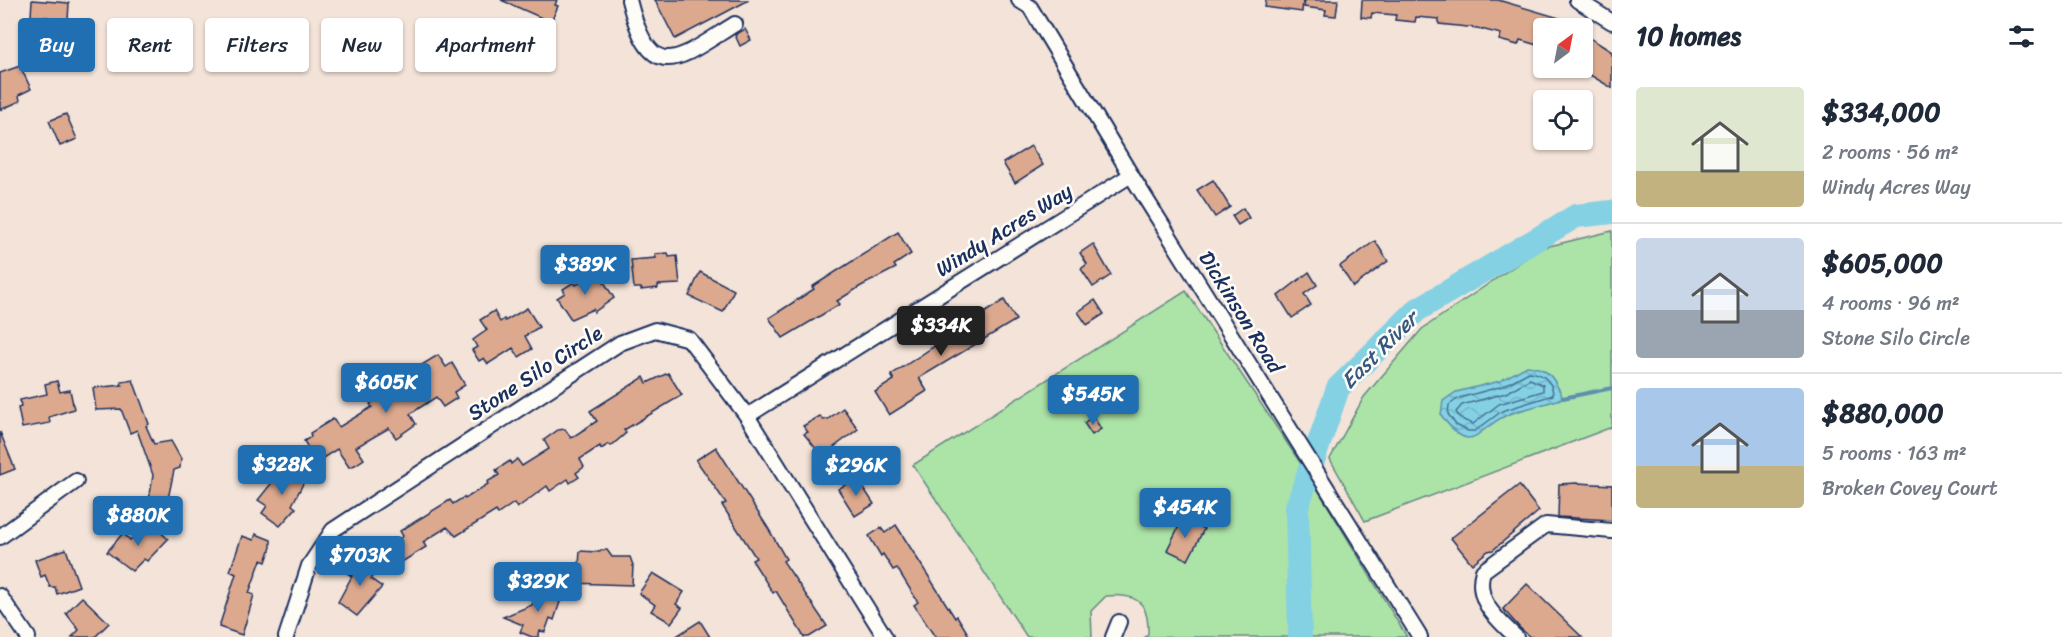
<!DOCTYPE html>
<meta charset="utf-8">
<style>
:root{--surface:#fff;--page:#f2f2f3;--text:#1f2937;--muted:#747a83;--line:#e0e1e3;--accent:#1f6fb2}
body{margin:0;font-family:Sriracha,sans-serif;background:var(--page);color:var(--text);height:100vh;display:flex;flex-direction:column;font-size:22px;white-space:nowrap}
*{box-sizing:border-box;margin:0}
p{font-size:20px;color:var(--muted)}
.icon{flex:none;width:33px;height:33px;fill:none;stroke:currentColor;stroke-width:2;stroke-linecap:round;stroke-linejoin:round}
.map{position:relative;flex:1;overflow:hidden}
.drawer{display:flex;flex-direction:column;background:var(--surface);width:450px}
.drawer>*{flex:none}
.guide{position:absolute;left:18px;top:18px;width:570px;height:54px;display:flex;gap:12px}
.needle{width:39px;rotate:32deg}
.buttons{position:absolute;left:1533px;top:18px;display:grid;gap:12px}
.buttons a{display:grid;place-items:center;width:60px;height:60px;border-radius:6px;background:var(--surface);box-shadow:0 2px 4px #0004;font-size:30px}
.price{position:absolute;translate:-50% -51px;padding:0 14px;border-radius:6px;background:var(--accent);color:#fff;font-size:20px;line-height:39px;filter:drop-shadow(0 2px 3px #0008)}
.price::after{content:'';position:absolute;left:50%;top:36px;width:18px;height:14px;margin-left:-9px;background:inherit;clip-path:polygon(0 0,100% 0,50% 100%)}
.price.active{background:#222;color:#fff}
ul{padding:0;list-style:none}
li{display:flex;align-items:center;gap:18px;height:150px;padding:0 24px}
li+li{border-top:2px solid var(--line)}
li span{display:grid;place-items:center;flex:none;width:168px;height:120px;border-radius:6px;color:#555}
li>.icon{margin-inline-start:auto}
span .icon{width:72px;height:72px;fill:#fffc;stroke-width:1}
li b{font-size:26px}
h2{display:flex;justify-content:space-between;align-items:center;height:72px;padding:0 24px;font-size:26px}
.pill{padding:0 21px;border-radius:6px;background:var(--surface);box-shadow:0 2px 4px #0004;font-size:21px;line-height:54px}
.pill.active{background:var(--accent);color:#fff}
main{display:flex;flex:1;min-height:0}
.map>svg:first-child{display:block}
.green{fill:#ace3a7;stroke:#648982;stroke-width:1.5}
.water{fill:url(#water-waves);stroke:#5b90ae;stroke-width:1.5}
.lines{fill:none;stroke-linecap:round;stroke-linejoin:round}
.shore{stroke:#457094;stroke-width:1.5}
.stream{stroke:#5b90ae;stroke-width:4}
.river{stroke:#85d1e4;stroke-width:24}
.building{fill:#dca98f;stroke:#1b2f5e;stroke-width:1.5}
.minor-casing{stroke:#1b2f5e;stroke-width:18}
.minor{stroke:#fdfcf7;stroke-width:14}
.labels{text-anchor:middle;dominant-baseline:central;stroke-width:5;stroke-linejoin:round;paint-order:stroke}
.street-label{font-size:21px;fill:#1b2f5e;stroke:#fdfcf7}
.water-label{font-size:22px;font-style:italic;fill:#365880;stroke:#fdfcf7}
</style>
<main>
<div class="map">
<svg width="1612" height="637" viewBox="0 0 1612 637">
<defs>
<pattern id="water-waves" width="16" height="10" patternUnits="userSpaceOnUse" patternTransform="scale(1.5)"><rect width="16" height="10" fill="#85d1e4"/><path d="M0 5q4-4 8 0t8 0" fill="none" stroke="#72b4c6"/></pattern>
</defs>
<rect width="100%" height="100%" fill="#f3e3d8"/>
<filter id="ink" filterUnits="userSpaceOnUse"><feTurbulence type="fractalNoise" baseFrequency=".0167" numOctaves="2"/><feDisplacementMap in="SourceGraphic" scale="12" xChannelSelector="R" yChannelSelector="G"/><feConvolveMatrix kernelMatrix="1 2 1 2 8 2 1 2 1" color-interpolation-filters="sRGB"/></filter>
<g filter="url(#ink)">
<!-- green -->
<g class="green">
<path d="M1612,231v196l-247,94 -35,-62 34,-62 58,-68 119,-81z"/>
<path d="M1186,291l129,194 92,152h-262l3,-3c1,-32 -11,-41 -42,-38l-15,15 1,26h-65l-114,-172z"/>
</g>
<!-- water -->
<path class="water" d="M1527,366c22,1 28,14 36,32 -18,7 -40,10 -58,18 -30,14 -33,42 -64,-1l2,-14 13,-9 44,-11z"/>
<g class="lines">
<!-- shore -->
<g class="shore">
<path d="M1529,372c14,1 24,10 24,23l-51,16 -27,20h-7l-12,-6 -8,-11 1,-9 10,-7 44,-12z"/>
<path d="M1530,379l13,6v6l-44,13 -26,20 -12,-5 -5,-7 6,-7 44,-12z"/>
</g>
<!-- stream -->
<path class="stream" d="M1563,398l49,-10"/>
<!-- river -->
<path class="river" d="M1300,637l-3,-130 41,-119 79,-78 159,-94 36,-4"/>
</g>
<!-- building -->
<g class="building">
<path d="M32,0l37,3 -2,34 -19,-1v-19l-17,-1z"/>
<path d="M501,0h56l-2,5 3,1 -7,16z"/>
<path d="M655,0h94l-74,39z"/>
<path d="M1266,0h37l-1,12 -37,-5z"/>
<path d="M1305,0h33l-2,16 -11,-1 1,-5 -22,-3z"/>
<path d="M1362,0h136l68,20 -2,8h-20v19l-24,-7 -2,5 -19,-5 2,-6 -24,-6 -38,-4v-5l-23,-2 -1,5 -20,-2 1,-5 -24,-2 -1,5 -10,-1z"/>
<path d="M745,29l6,11 -11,6 -5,-11z"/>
<path d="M1590,38l22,14v36l-34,-20h4l5,-15 -5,-3z"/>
<path d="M20,66l11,23 -12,6 1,6 -20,9v-37z"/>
<path d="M66,114l11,25 -17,7 -11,-25z"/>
<path d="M1031,146l12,19 -28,18 -12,-20z"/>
<path d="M1213,180l17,27 -15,10 -18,-27z"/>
<path d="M1243,208l6,10 -11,7 -6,-9z"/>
<path d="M898,232l13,22 -17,11 2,3 -35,18 -24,15 3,3 -57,34 -14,-20 45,-29 -2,-2z"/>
<path d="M1375,241l13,20 -35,26 -13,-21z"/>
<path d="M1093,244l18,31 -18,12 -12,-18 6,-5 -7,-11z"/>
<path d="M668,253l1,4 8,-1 3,28 -22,1v3l-17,2v-2h-7l-3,-28 25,-2 -1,-4z"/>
<path d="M598,272l16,26 -20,14 -1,-3 -22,10 -14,-21 8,-5 -2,-4 11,-7 2,3z"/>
<path d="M700,272l34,18 -11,22 -34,-16z"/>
<path d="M1309,272l8,13 -13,9 7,11 -19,13 -14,-22z"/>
<path d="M1004,300l12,20 -97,58 8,13 -38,24 -14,-23 19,-12 -3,-5z"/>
<path d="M1095,300l9,14 -17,11 -9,-13z"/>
<path d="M527,308l12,19 -14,9 7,13 -13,8 -6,-9 -25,16 -4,-6 -5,3 -7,-11 5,-3 -4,-7 14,-10 -7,-10 14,-9 6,11 4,-3 1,2z"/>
<path d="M438,355l8,12 6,-4 13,22 -11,7 3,6 -14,9 -7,-10 -26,17 6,10 -20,14 -7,-10 -33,19 8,12 -9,6 -6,2 -12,-18 -19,12 -5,-5 -9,-15 7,-4 -1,-4 23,-14 6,8 33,-20 -2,-3 11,-8 2,4 13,-8 3,5 23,-15 -2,-3 6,-4 -6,-9z"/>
<path d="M668,373l14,22 -58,35 2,3 -15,13 -2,-2 -8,5 -1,-3 -20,13 4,8 -8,6 3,4 -9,6 -2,-4 -18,12 -3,-5 -30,22 -3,-5 -16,11 -2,-3 -40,25 -9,-9 -24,15 3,5 -29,18 -11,-17 17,-12 -3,-5 50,-31 3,4 11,-7 1,2 23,-15 -1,-2 12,-7 -3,-5 14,-9 1,3 6,-5 5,7 27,-17 -5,-9 14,-10 7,-1 6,9 26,-17 -7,-10 54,-34 3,6z"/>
<path d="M133,380l16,44 -3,2 8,18 17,-3 10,18 -1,9 -6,2 -7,34 -18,-3 4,-26 -16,-45 -7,3 -9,-24 -25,1 -3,-22 29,-3 -1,-3z"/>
<path d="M57,381l3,11 10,-2 4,19 -25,8 1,6 -28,5 -4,-20 3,-1 -1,-7 27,-6 -2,-10z"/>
<path d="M843,408l15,21 -36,27 -18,-22 4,-2 -5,-6 17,-10 3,4 5,-1z"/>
<path d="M1093,416l8,13 -9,6 -8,-12z"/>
<path d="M0,432l15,37 -15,6z"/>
<path d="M716,447l52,81 18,31 -3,2 44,65 -18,11h-5l-28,-46 -3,2 -21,-33 4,-2 -34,-53 4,-2 -30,-43z"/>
<path d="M286,465l19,15 -13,25 4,3 -16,18 -18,-13 5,-7 -9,-6z"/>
<path d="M857,478l17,26 -19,12 -17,-27z"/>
<path d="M1577,483l35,2v35l-54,-3 1,-33z"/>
<path d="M1519,485l20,26 -46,39 -5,1 -16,13 -21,-26z"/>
<path d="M1183,518l21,11 -16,31 -21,-10z"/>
<path d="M150,522l18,17 -21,22 -3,-2 -12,12 -25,-19 16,-19 7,7z"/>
<path d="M896,525l59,93 2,-2 13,21h-35l-21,-32 4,-3 -21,-34 -4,2 -10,-16 -2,2 -12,-20 12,-8 4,5z"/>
<path d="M256,534l15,6v7l-5,15 -5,-2 -12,33 5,2 -12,40 -23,-8 17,-53 -6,-3 12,-35 12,4z"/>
<path d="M66,549l13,37 -22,8 -2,-7h-5l-5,-12 -4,2 -6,-17z"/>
<path d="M601,550h6l5,7h18l3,8 -1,20 -62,-2 1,-18h8l1,-14 18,1z"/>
<path d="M360,556l18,13 -7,10 11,8 -25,29 -19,-14 14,-26 -5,-3z"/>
<path d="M653,573l31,19 -8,12 6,4 -11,15 -20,-12 4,-6 -16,-12z"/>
<path d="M1527,584l55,53h-52l-10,-9 -17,-19z"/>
<path d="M540,586l22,10 -8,24 -4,-2 -5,14 -5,-1 -2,6h-6l-12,-5 3,-7 -20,-8 29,-12z"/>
<path d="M82,597l27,26 -14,14h-23l7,-7 -13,-17z"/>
<path d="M700,621l10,16h-35z"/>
</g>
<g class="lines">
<defs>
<g id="minor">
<path d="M629,0c22,87 48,60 106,24"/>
<path d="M1019,0l11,7 101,168 289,462"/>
<path d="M1577,0l35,22"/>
<path d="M747,416l384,-241"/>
<path d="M0,537l76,-56"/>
<path d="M0,596l28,41"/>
<path d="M286,637l23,-71 24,-36 287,-187 35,-13 34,9 58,77 138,221"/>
<path d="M1113,637l6,-15"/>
<path d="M1516,637c-19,-18 -42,-37 -33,-66l63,-46 66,6"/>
</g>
</defs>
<!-- minor casing -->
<use href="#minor" class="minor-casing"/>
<!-- minor -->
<use href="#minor" class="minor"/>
</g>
</g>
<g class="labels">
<!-- street labels -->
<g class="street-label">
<text transform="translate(1004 230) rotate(-32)">Windy Acres Way</text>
<text transform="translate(1241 312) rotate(58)">Dickinson Road</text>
<text transform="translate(535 373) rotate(-33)">Stone Silo Circle</text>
</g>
<!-- water labels -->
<g class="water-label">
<text transform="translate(1379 350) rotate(-45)">East River</text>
</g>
</g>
</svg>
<div class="buttons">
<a><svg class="needle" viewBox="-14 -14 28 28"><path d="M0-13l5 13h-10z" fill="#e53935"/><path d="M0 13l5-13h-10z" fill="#747a83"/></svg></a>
<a><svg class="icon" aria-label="locate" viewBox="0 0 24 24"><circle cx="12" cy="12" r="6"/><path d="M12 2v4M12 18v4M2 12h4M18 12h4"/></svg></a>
</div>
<b class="price" style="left:585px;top:296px">$389K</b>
<b class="price active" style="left:941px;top:357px">$334K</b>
<b class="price" style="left:386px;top:414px">$605K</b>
<b class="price" style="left:1093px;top:426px">$545K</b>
<b class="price" style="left:282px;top:496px">$328K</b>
<b class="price" style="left:856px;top:497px">$296K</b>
<b class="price" style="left:1185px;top:539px">$454K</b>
<b class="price" style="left:138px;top:547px">$880K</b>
<b class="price" style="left:360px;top:587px">$703K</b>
<b class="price" style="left:538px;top:613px">$329K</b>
<div class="guide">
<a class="pill active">Buy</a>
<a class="pill">Rent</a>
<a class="pill">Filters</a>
<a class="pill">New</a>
<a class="pill">Apartment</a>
</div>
</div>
<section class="drawer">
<h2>10 homes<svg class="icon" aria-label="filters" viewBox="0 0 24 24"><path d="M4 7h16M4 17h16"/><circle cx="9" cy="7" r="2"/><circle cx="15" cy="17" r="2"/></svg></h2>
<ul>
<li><span style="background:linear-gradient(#dfe7d0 70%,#c2b280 0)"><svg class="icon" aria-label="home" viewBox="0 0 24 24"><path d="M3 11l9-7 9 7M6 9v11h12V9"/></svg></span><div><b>$334,000</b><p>2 rooms · 56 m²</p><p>Windy Acres Way</p></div></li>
<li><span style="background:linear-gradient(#c9d6e8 60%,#9aa5b1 0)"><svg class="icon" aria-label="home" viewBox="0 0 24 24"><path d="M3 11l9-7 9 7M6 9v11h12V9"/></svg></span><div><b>$605,000</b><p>4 rooms · 96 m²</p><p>Stone Silo Circle</p></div></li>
<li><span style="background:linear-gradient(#a9c7e8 65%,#c2b280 0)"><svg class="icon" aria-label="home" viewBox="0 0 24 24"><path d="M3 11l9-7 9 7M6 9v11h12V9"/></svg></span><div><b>$880,000</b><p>5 rooms · 163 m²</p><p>Broken Covey Court</p></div></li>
</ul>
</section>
</main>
